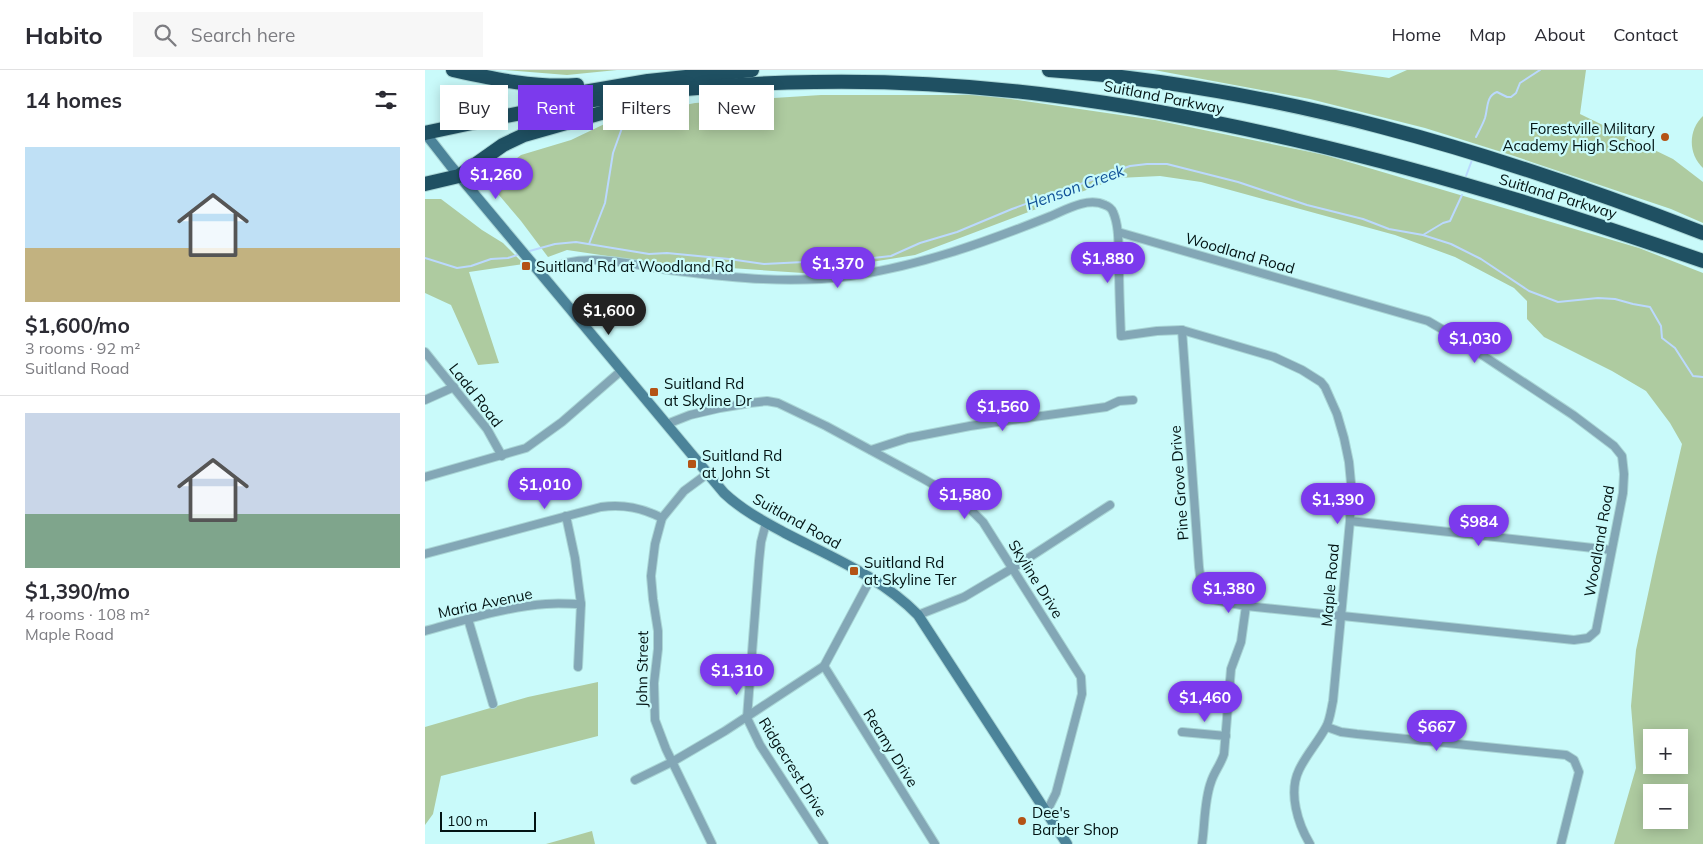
<!DOCTYPE html>
<meta charset="utf-8">
<style>
:root{--surface:#fff;--page:#f7f7f7;--text:#2b2b33;--muted:#7c7c81;--line:#e1e1e2;--accent:#7c3aed}
body{margin:0;font-family:Mulish,sans-serif;background:var(--page);color:var(--text);height:100vh;display:flex;flex-direction:column;font-size:19px;white-space:nowrap}
*{box-sizing:border-box;margin:0}
p{font-size:16px;color:var(--muted)}
.icon{flex:none;width:28px;height:28px;fill:none;stroke:currentColor;stroke-width:2;stroke-linecap:round;stroke-linejoin:round}
.map{position:relative;flex:1;overflow:hidden}
.details{display:flex;flex-direction:column;background:var(--surface);width:425px}
.details>*{flex:none}
.hud{position:absolute;left:15px;top:15px;width:475px;height:45px;display:flex;gap:10px}
.tools{position:absolute;left:1218px;top:659px;display:grid;gap:10px}
.tools a{display:grid;place-items:center;width:45px;height:45px;border-radius:0px;background:var(--surface);box-shadow:0 2px 12px #0003;font-size:25px}
.scale{position:absolute;left:15px;bottom:12px;width:96px;box-sizing:border-box;padding-left:5px;border:2px solid #021313;border-top:0;font-size:14px;line-height:18px;white-space:nowrap;color:#021313;-webkit-text-stroke:4px #c9fafa;paint-order:stroke}
.price{position:absolute;translate:-50% -42px;padding:0 11px;border-radius:18px;background:var(--accent);color:#fff;font-size:16px;line-height:32px;filter:drop-shadow(0 1px 2px #0008)}
.price::after{content:'';position:absolute;left:50%;top:30px;width:15px;height:11px;margin-left:-8px;background:inherit;clip-path:polygon(0 0,100% 0,50% 100%)}
.price.active{background:#222;color:#fff}
ul{padding:0;list-style:none}
li{display:grid;align-content:center;gap:10px;height:265px;padding:0 25px}
li+li{border-top:1px solid var(--line)}
li span{display:grid;place-items:center;height:155px;border-radius:0px;color:#555}
li>.icon{margin-inline-start:auto}
span .icon{width:90px;height:90px;fill:#fffc;stroke-width:1}
li b{font-size:21px}
h2{display:flex;justify-content:space-between;align-items:center;height:60px;padding:0 25px;font-size:21px}
.chip{padding:0 18px;border-radius:0px;background:var(--surface);box-shadow:0 2px 12px #0003;font-size:18px;line-height:45px}
.chip.active{background:var(--accent);color:#fff}
header{display:flex;align-items:center;gap:30px;box-sizing:border-box;height:70px;padding:0 25px;background:var(--surface);border-bottom:1px solid var(--line)}
header strong{font-size:24px}
nav{display:flex;gap:28px;margin-inline-start:auto;font-size:18px}
.search{width:350px;height:45px;background:var(--page);display:flex;align-items:center;gap:12px;box-sizing:border-box;padding:0 18px;border-radius:0px;color:var(--muted);font-size:19px}
main{display:flex;flex:1;min-height:0}
.map>svg:first-child{display:block}
.green{fill:#aecba0;fill-rule:evenodd}
.lines{fill:none;stroke-linecap:round;stroke-linejoin:round}
.stream{stroke:#bbd9fe;stroke-width:2}
.street-casing{stroke:#a9d5d5;stroke-width:10}
.secondary-casing{stroke:#a9d5d5;stroke-width:12}
.highway-casing{stroke:#a9d5d5;stroke-width:16}
.street{stroke:#83a7b6;stroke-width:8}
.secondary{stroke:#4b8399;stroke-width:10}
.highway{stroke:#1f5062;stroke-width:14}
.poi-dot{fill:#b45315;stroke:#c9fafa;stroke-width:2}
.labels{text-anchor:middle;dominant-baseline:central;stroke-width:4.5;stroke-linejoin:round;paint-order:stroke}
.street-label{font-size:15px;fill:#021313;stroke:#c9fafa}
.poi-label{font-size:15px;fill:#021313;stroke:#c9fafa;text-anchor:start}
.water-label{font-size:16px;font-style:italic;fill:#105197;stroke:#c9fafa}
</style>
<header>
<strong>Habito</strong>
<div class="search"><svg class="icon" aria-label="search" viewBox="0 0 24 24"><circle cx="10" cy="10" r="6"/><path d="M15 15l6 6"/></svg>Search here</div>
<nav><a>Home</a><a>Map</a><a>About</a><a>Contact</a></nav>
</header>
<main>
<section class="details">
<h2>14 homes<svg class="icon" aria-label="filters" viewBox="0 0 24 24"><path d="M4 7h16M4 17h16"/><circle cx="9" cy="7" r="2"/><circle cx="15" cy="17" r="2"/></svg></h2>
<ul>
<li><span style="background:linear-gradient(#bfe0f5 65%,#c2b280 0)"><svg class="icon" aria-label="home" viewBox="0 0 24 24"><path d="M3 11l9-7 9 7M6 9v11h12V9"/></svg></span><div><b>$1,600/mo</b><p>3 rooms · 92 m²</p><p>Suitland Road</p></div></li>
<li><span style="background:linear-gradient(#c9d6e8 65%,#7fa58c 0)"><svg class="icon" aria-label="home" viewBox="0 0 24 24"><path d="M3 11l9-7 9 7M6 9v11h12V9"/></svg></span><div><b>$1,390/mo</b><p>4 rooms · 108 m²</p><p>Maple Road</p></div></li>
</ul>
</section>
<div class="map">
<svg width="1278" height="774" viewBox="0 0 1278 774">
<rect width="100%" height="100%" fill="#c9fafa"/>
<!-- green -->
<g class="green">
<path d="M80,0h112l-50,5z"/>
<path d="M729,0h182l53,8 18,-8h179l-6,44 93,45 30,23v41l-32,-14 -160,-54 -86,-27 -115,-29z"/>
<path d="M396,25h162l172,25 170,35 314,93 64,25v571h-89l22,-76 -5,-62 5,-56 20,-93 26,-113 -12,-21 -24,-32 -34,-20 -68,-34 -17,-18v-18l-13,-13 -59,-31 -60,-22 -194,-53 -41,-6 -42,2 -203,77 -112,18 -148,-10 -88,-13 -19,7 -27,-36 -34,-40 34,-26 50,-15 44,-21 80,-16zM1226,668h28v27h-28zM1226,722h28v28h-28z"/>
<path d="M1278,46v52c-15,-14 -15,-38 0,-52z"/>
<path d="M0,129h16l41,31 21,13 21,21 -55,8 30,91 -21,2 -27,-60 -26,-12z"/>
<path d="M173,612v54l-157,40 -8,38 -8,11v-98l103,-30z"/>
<path d="M167,761l3,13h-49z"/>
</g>
<g class="lines">
<!-- stream -->
<g class="stream">
<path d="M1051,67c3,-6 7,-13 9,-19 3,-10 1,-22 12,-26l10,5h4l5,-4 4,-10 20,-13"/>
<path d="M1041,106l6,-16"/>
<path d="M998,165l20,-12 7,-2 12,-26"/>
<path d="M164,174l16,-41 8,-50 14,-39"/>
<path d="M101,182l29,-8 21,-2 73,12 18,-1 62,6 35,5 100,-5 27,-3 29,-13 37,-11 55,-23 118,-43 17,-2h20l71,18 69,23 56,14 26,10 34,6 28,9 30,15 48,32 29,11 40,-4 17,1 18,5 17,3 11,19 1,12 13,10 18,28 10,1"/>
<path d="M0,188l32,10 14,-2 20,-7 17,-1 12,-4"/>
</g>
<defs>
<g id="street">
<path d="M693,162l310,89 24,14 121,80 41,31 8,10 2,18 -1,19 -27,138 -8,7 -14,2 -328,-34 -37,-7 -7,-9 -3,-23 -17,-237"/>
<path d="M115,202c46,-23 89,-7 137,-1 57,7 115,13 173,5 70,-10 136,-34 201,-60 16,-7 37,-19 54,-11 3,1 7,4 8,7 7,16 5,36 6,52 0,24 1,48 2,72l36,-5 25,-1 92,27 28,13 19,12 4,5 12,27 7,24 5,24 2,21 -1,38 -17,180c-2,9 -3,19 -7,26 -8,15 -20,28 -27,43 -11,23 -1,54 11,74"/>
<path d="M0,282l62,77 15,27"/>
<path d="M0,330l29,-13"/>
<path d="M242,354l23,-9 30,-7 30,-5 17,-2 11,2 48,23 96,52 40,23 21,21 98,155 1,17 -26,99 -10,20"/>
<path d="M446,380l37,-12 62,-12 136,-19 13,-6 14,-1"/>
<path d="M282,404l-23,17 -22,27 -7,26 -4,32 2,23 5,32v18l-4,34 1,37 11,29 46,95"/>
<path d="M0,407l101,-29 36,-26 60,-52"/>
<path d="M141,446l9,42 6,46 -3,63"/>
<path d="M925,451l261,29"/>
<path d="M341,453l-5,19 -2,19 -12,157 13,27 64,99"/>
<path d="M0,484l176,-47c23,-3 41,1 61,11"/>
<path d="M493,545l46,-18 49,-29 97,-63"/>
<path d="M43,549l25,85"/>
<path d="M0,561c40,-11 80,-24 121,-27 12,-1 24,0 35,0"/>
<path d="M399,596l111,178"/>
<path d="M902,657l14,5 16,2 209,21 8,5 5,12 -18,72"/>
<path d="M757,662l44,4"/>
<path d="M210,710l37,-18 53,-31 99,-65 47,-88"/>
<path d="M777,774c3,-20 2,-43 9,-62 3,-10 10,-18 13,-28l7,-85 10,-27 5,-36"/>
</g>
<path id="secondary" d="M0,63l25,32 274,328c18,17 39,28 61,40 46,24 96,44 133,82l149,229"/>
<g id="highway">
<path d="M28,0c41,9 81,18 124,15"/>
<path d="M624,0c229,17 442,81 654,163"/>
<path d="M118,29l105,-18 104,-11"/>
<path d="M0,63c51,-11 103,-22 154,-31 78,-12 157,-19 235,-20 163,-3 322,21 481,58 138,32 274,74 408,121"/>
<path d="M0,114l34,-8 44,-31 21,-10 123,-35"/>
</g>
</defs>
<!-- street casing -->
<use href="#street" class="street-casing"/>
<!-- secondary casing -->
<use href="#secondary" class="secondary-casing"/>
<!-- highway casing -->
<use href="#highway" class="highway-casing"/>
<!-- street -->
<use href="#street" class="street"/>
<!-- secondary -->
<use href="#secondary" class="secondary"/>
<!-- highway -->
<use href="#highway" class="highway"/>
</g>
<!-- markers -->
<g class="poi-dot">
<circle cx="1240" cy="67" r="5"/>
<rect x="96" y="191" width="10" height="10" rx="2.5"/>
<rect x="224" y="317" width="10" height="10" rx="2.5"/>
<rect x="262" y="389" width="10" height="10" rx="2.5"/>
<rect x="424" y="496" width="10" height="10" rx="2.5"/>
<circle cx="597" cy="751" r="5"/>
</g>
<g class="labels">
<!-- street labels -->
<g class="street-label">
<text transform="translate(739 27) rotate(11)">Suitland Parkway</text>
<text transform="translate(1133 126) rotate(17)">Suitland Parkway</text>
<text transform="translate(815 183) rotate(16)">Woodland Road</text>
<text transform="translate(51 325) rotate(52)">Ladd Road</text>
<text transform="translate(754 413) rotate(-94)">Pine Grove Drive</text>
<text transform="translate(372 451) rotate(29)">Suitland Road</text>
<text transform="translate(1174 471) rotate(-80)">Woodland Road</text>
<text transform="translate(611 509) rotate(58)">Skyline Drive</text>
<text transform="translate(905 515) rotate(-85)">Maple Road</text>
<text transform="translate(60 533) rotate(-12)">Maria Avenue</text>
<text transform="translate(217 599) rotate(-89)">John Street</text>
<text transform="translate(466 678) rotate(58)">Reamy Drive</text>
<text transform="translate(368 697) rotate(58)">Ridgecrest Drive</text>
</g>
<!-- poi labels -->
<g class="poi-label">
<text x="1230" y="58" text-anchor="end">Forestville Military<tspan x="1230" dy="17">Academy High School</tspan></text>
<text x="111" y="196">Suitland Rd at Woodland Rd</text>
<text x="239" y="313">Suitland Rd<tspan x="239" dy="17">at Skyline Dr</tspan></text>
<text x="277" y="385">Suitland Rd<tspan x="277" dy="17">at John St</tspan></text>
<text x="439" y="492">Suitland Rd<tspan x="439" dy="17">at Skyline Ter</tspan></text>
<text x="607" y="742">Dee's<tspan x="607" dy="17">Barber Shop</tspan></text>
</g>
<!-- water labels -->
<g class="water-label">
<text transform="translate(650 117) rotate(-20)">Henson Creek</text>
</g>
</g>
</svg>
<div class="tools">
<a>+</a>
<a>−</a>
</div>
<div class="scale">100 m</div>
<b class="price" style="left:71px;top:130px">$1,260</b>
<b class="price" style="left:683px;top:214px">$1,880</b>
<b class="price" style="left:413px;top:219px">$1,370</b>
<b class="price active" style="left:184px;top:266px">$1,600</b>
<b class="price" style="left:1050px;top:294px">$1,030</b>
<b class="price" style="left:578px;top:362px">$1,560</b>
<b class="price" style="left:120px;top:440px">$1,010</b>
<b class="price" style="left:540px;top:450px">$1,580</b>
<b class="price" style="left:913px;top:455px">$1,390</b>
<b class="price" style="left:1054px;top:477px">$984</b>
<b class="price" style="left:804px;top:544px">$1,380</b>
<b class="price" style="left:312px;top:626px">$1,310</b>
<b class="price" style="left:780px;top:653px">$1,460</b>
<b class="price" style="left:1012px;top:682px">$667</b>
<div class="hud">
<a class="chip">Buy</a>
<a class="chip active">Rent</a>
<a class="chip">Filters</a>
<a class="chip">New</a>
</div>
</div>
</main>
